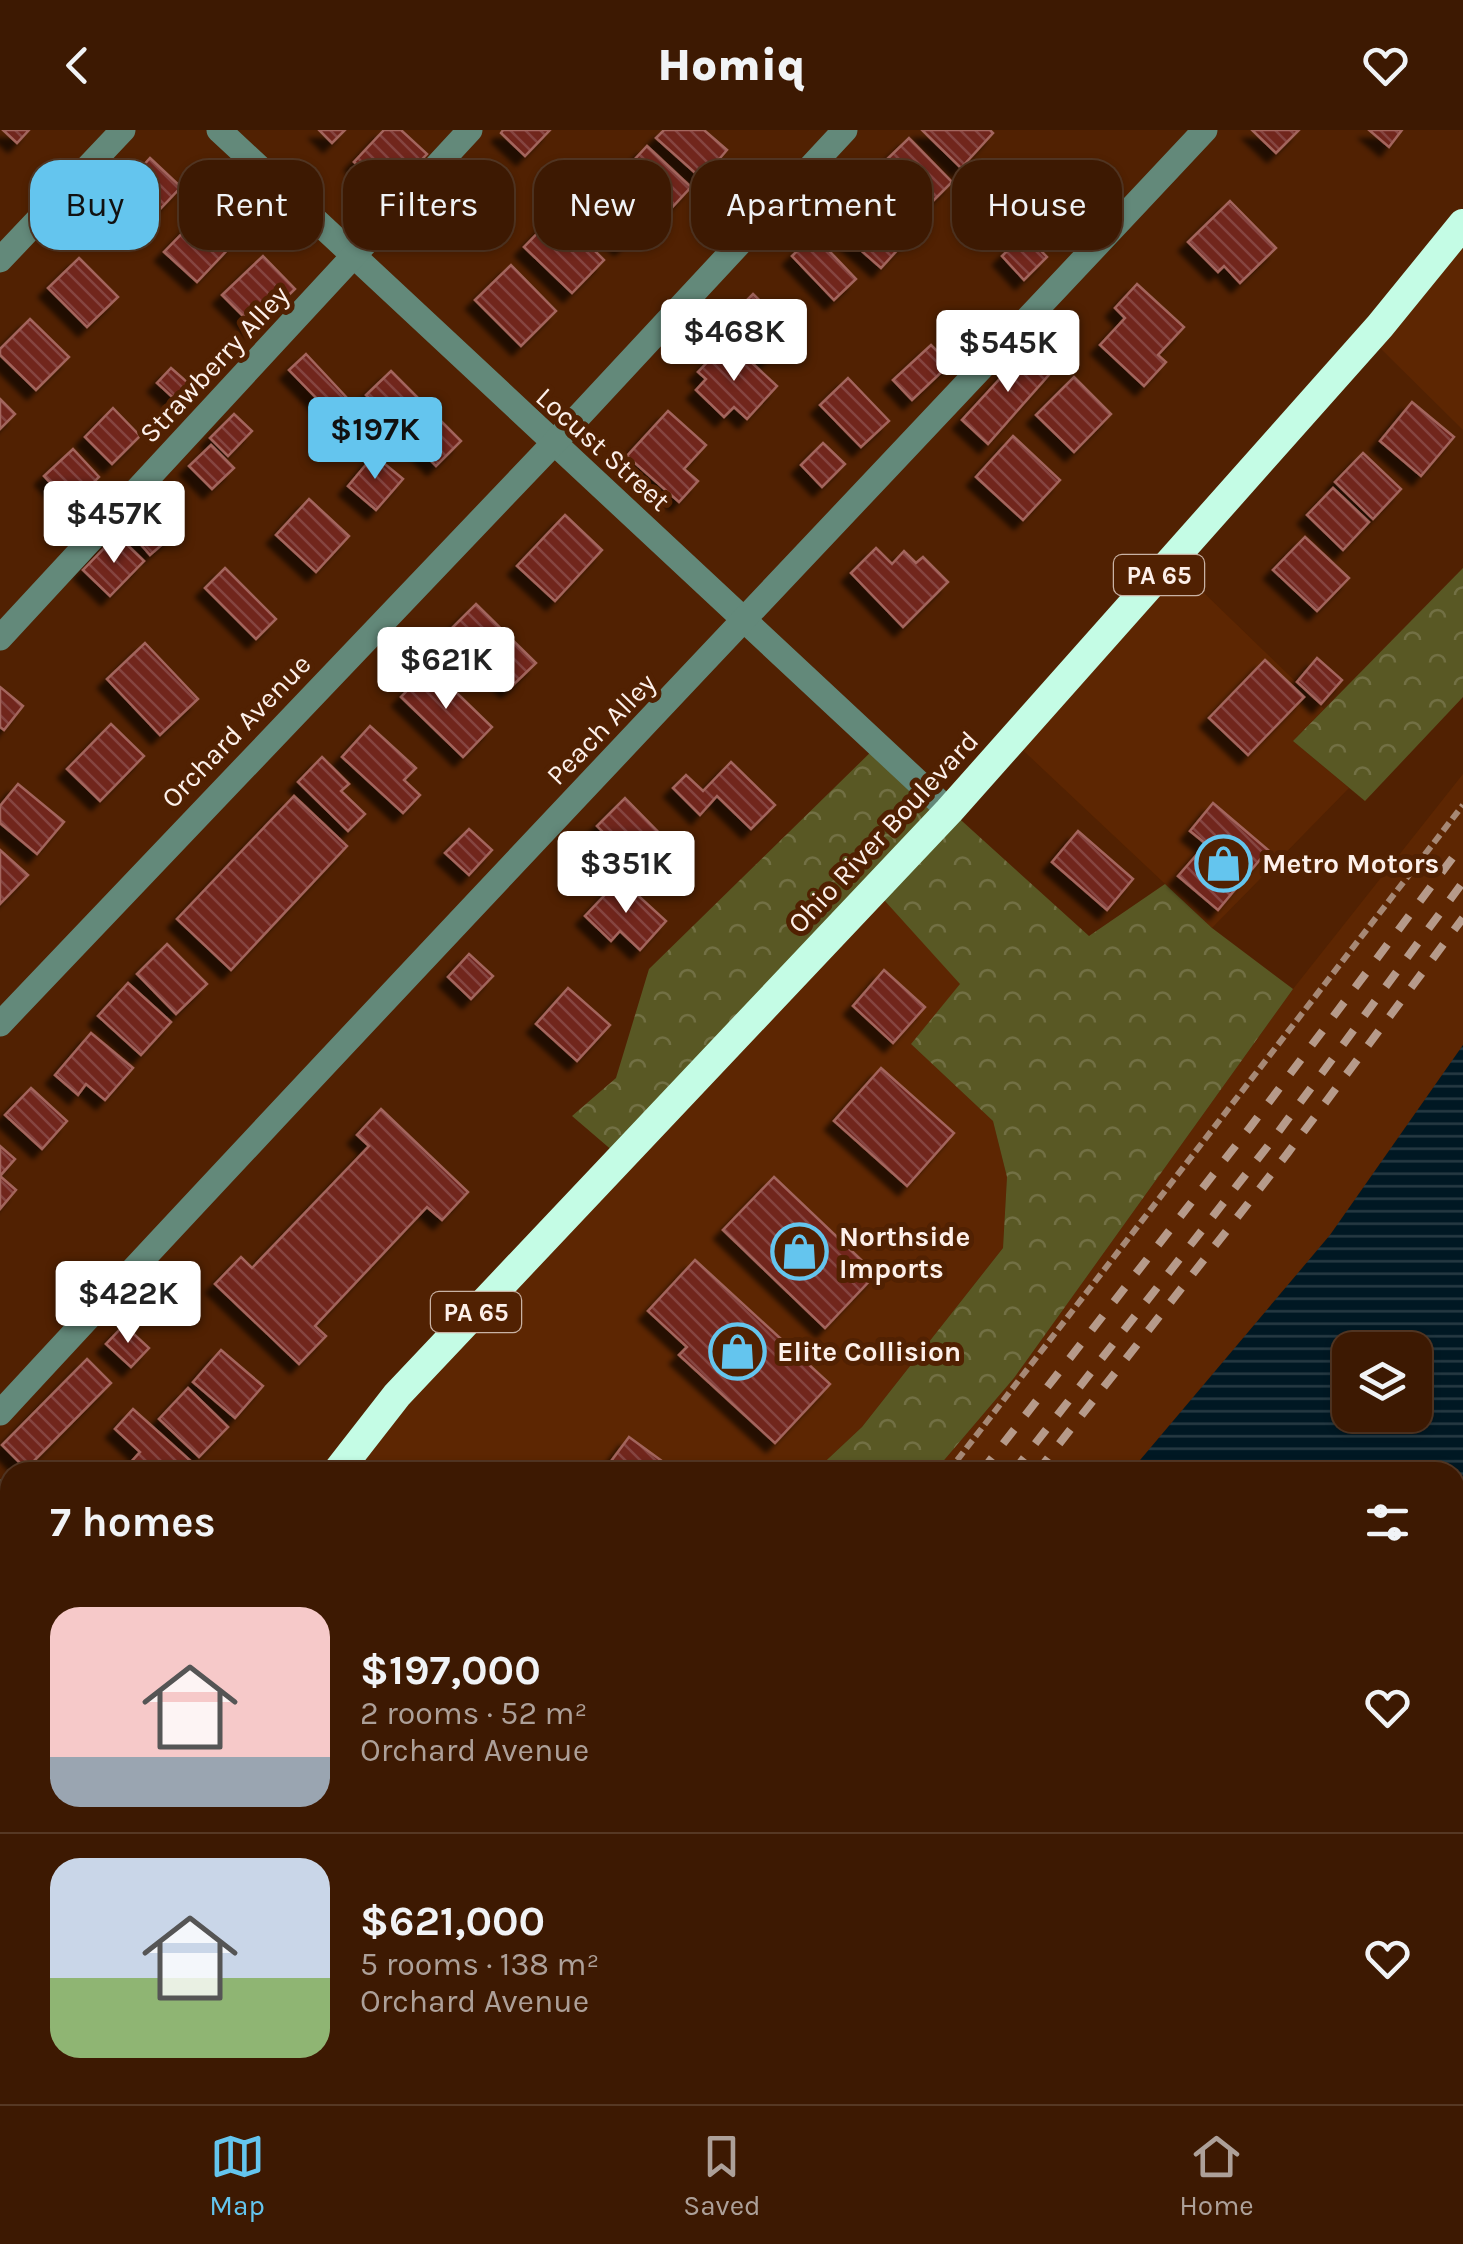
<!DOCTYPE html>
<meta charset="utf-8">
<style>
:root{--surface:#3d1902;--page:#482611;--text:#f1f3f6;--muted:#ada099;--line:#563824;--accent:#64c5ee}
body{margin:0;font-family:Karla,sans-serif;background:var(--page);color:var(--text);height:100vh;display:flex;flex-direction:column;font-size:38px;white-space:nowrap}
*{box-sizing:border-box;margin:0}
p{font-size:32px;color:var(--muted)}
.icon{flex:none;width:55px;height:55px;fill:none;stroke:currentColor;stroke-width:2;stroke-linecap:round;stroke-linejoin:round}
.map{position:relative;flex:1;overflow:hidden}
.side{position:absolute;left:0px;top:1332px;width:1465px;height:642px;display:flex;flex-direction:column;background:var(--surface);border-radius:30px 30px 0 0;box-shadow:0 2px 8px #0004,0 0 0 2px var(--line)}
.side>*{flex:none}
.top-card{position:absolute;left:30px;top:30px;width:1405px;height:90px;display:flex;gap:20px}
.buttons{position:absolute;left:1332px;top:1202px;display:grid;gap:20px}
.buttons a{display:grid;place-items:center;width:100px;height:100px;border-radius:20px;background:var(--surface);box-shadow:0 2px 8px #0004,0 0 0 2px var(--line);font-size:50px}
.price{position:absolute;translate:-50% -85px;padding:0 22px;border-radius:10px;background:#fff;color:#222;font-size:32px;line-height:65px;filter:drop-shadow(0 2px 5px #0008)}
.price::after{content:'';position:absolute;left:50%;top:60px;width:30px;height:22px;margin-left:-15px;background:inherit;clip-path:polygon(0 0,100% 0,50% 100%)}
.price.on{background:var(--accent);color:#111}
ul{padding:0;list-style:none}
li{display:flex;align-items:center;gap:30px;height:250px;padding:0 50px}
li+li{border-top:2px solid var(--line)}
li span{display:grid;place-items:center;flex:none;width:280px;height:200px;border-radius:30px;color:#555}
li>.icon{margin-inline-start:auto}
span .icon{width:120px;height:120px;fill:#fffc;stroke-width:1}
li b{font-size:42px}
h2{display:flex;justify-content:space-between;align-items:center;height:120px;padding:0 50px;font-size:42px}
.pill{padding:0 35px;border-radius:30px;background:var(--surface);box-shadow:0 2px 8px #0004,0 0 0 2px var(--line);font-size:35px;line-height:90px}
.pill.on{background:var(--accent);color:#111}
header{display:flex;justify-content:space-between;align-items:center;height:130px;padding:0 50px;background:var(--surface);font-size:45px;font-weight:800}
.menu{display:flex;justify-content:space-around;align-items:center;height:140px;border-top:2px solid var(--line);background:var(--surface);font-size:28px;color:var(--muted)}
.menu a{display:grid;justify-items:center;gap:5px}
.menu .on{color:var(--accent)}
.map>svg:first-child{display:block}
.built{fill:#5d2602}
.forest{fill:url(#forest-crowns)}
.water{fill:url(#water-rules);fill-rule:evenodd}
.building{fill:url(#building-back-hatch);stroke:#a3655d;stroke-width:2.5;filter:url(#shadow)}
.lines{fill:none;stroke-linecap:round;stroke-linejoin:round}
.path{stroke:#a68875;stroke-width:6;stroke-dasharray:10 5;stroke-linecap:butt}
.minor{stroke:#63897a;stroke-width:25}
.highway{stroke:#c4fce5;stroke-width:30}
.rail{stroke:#b69a8a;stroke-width:8;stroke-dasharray:18 18;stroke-linecap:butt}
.labels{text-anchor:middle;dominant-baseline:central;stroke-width:10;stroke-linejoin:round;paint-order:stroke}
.shield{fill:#512102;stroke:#c9b2a4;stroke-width:2.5}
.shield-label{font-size:25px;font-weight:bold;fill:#fdf0ea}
.street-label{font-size:28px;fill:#fdf0ea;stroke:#512102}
.poi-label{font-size:28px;font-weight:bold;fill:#fdf0ea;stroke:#512102;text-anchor:start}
</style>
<header><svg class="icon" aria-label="back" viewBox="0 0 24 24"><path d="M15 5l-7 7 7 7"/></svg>Homiq<svg class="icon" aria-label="heart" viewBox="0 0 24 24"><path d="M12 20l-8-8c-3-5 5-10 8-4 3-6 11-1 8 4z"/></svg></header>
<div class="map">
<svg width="1463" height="1974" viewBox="0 0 1463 1974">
<defs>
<pattern id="forest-crowns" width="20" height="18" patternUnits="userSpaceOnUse" patternTransform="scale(2.5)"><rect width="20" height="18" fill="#595824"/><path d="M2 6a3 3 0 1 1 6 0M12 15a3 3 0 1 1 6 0" fill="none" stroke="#727044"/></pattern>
<pattern id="water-rules" width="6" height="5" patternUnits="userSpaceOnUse" patternTransform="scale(2.5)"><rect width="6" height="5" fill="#001823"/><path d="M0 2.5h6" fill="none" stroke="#263a43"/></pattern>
<pattern id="building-back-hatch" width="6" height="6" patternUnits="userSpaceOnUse" patternTransform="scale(2.5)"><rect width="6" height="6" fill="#71251f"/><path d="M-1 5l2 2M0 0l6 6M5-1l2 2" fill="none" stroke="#864540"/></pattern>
<filter id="shadow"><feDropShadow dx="-9" dy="9" stdDeviation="2.5" flood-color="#0009"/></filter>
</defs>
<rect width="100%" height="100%" fill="#512102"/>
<!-- built -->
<g class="built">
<path d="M1463,94v206l-93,-92z"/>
<path d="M1171,431l153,148 -31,32 56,47 -137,140 -200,-188z"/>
<path d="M1463,644v271l-133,190 -200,237h-196l80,-94 279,-389z"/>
<path d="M875,760l86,94 -50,60 82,77 14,56 -4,71 -141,179 -48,45h-477z"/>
<path d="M432,1965h216l-7,9h-216z"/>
</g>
<!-- forest -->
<g class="forest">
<path d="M1463,438v129l-98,104 -72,-60z"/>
<path d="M878,615l211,191 76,-52 47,44 81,61 -279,389 -80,94h-120l48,-45 141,-179 4,-71 -14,-56 -82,-77 49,-60 -85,-94 -254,268 -49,-42 44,-38 33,-109z"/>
</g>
<!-- water -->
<path class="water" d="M1463,915v1059h-822l7,-9h807v-623h-325l200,-237zM1350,1220h65v65h-65z"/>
<!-- building -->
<g class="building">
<path d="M3,0h26l-12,13z"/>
<path d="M319,0h26l-13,13z"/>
<path d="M384,0h17l26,24 -38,40 -35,-32z"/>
<path d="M503,0h47l-25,26 -24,-23z"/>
<path d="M664,0h40l23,20 -25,29 -46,-41z"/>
<path d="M922,0h68l3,3 -32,35z"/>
<path d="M1252,0h47l-23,23z"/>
<path d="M1369,0h33l-13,17z"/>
<path d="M909,8l43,44 -29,29 -44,-44z"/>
<path d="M647,16l44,41 -25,27 -44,-41z"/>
<path d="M150,28l31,29 -37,39 -30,-28z"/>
<path d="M479,33l22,19 -24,30 -23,-20z"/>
<path d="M608,54l39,39 -24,23 -38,-40z"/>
<path d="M1230,71l46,47 -36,35 -16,-17 -6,6 -30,-30z"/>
<path d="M862,75l14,12 6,-7 29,25 -30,33 -42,-37z"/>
<path d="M557,83l47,47 -32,33 -48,-46z"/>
<path d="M201,84l32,30 -36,38 -33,-30z"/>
<path d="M1025,104l22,23 -23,23 -22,-24z"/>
<path d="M814,105l42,44 -22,21 -42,-44z"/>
<path d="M263,126l32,33 -40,39 -33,-33z"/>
<path d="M79,128l39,39 -31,30 -39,-39z"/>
<path d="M511,135l45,46 -35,35 -46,-46z"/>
<path d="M1137,154l47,43 -26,28 8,7 -22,24 -44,-41 25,-27 -10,-10z"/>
<path d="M753,164l40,39 -25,26 -41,-39z"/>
<path d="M30,189l39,38 -33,33 -36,-35v-6z"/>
<path d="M931,215l19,19 -38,36 -19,-20z"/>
<path d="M1029,217l25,22 -66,75 -26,-24z"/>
<path d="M736,218l41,38 -30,33 -13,-12 -10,10 -28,-27 10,-11 -8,-7 20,-21 8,7z"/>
<path d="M306,224l41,44 -16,15 -42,-43z"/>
<path d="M171,238l24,21 -14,16 -24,-22z"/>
<path d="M391,241l70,70 -25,25 -70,-71z"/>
<path d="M1074,247l37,37 -37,38 -38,-37z"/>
<path d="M848,248l41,43 -28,26 -41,-42z"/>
<path d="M0,269l15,15 -15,15z"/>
<path d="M1412,272l42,35 -33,39 -41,-35z"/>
<path d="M113,278l27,28 -28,28 -27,-27z"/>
<path d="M668,281l38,34 -22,24 14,12 -19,21 -52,-46z"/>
<path d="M234,284l18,17 -24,25 -18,-18z"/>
<path d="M1013,306l47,44 -37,40 -47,-43z"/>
<path d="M823,313l22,21 -23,23 -21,-22z"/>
<path d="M211,315l23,23 -22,21 -23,-23z"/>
<path d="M73,319l26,28 -28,28 -27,-29z"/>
<path d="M1363,323l38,36 -28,30 -38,-37z"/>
<path d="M374,325l29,24 -27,31 -28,-24z"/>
<path d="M1333,358l36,34 -26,28 -36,-35z"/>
<path d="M309,369l40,37 -33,36 -40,-37z"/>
<path d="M151,382l21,24 -22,19 -21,-24z"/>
<path d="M565,385l37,35 -47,51 -38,-35z"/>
<path d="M117,405l27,26 -34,35 -27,-26z"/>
<path d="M1305,407l44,41 -32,33 -44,-41z"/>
<path d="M876,418l16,16 12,-13 12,12 7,-6 25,25 -45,45 -52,-54z"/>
<path d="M225,438l51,51 -20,20 -51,-51z"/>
<path d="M476,474l60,59 -26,25 -59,-59z"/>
<path d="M145,513l53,56 -38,36 -53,-56z"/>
<path d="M1317,528l25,22 -21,24 -24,-22z"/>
<path d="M1265,530l39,37 -56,58 -39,-37z"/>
<path d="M430,537l62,60 -29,30 -62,-60z"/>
<path d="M0,557l23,19 -19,24 -4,-3z"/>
<path d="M111,594l33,32 -44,45 -33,-32z"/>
<path d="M370,596l46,42 -12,12 16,15 -17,18 -61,-56z"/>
<path d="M322,627l27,27 -8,7 24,23 -17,17 -50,-49z"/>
<path d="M731,632l44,43 -24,24 -34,-33 -17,19 -27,-27 13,-13 17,16z"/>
<path d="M18,654l46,38 -27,32 -37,-31v-17z"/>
<path d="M294,666l53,50 -116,124 -54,-51z"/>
<path d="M625,668l48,49 -28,28 -48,-49z"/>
<path d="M1213,673l55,47 -50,60 -40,-34 28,-32 -16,-13z"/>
<path d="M469,699l23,21 -23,25 -24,-22z"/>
<path d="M1078,701l55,48 -26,31 -55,-48z"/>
<path d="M0,720l28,25 -28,29z"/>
<path d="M620,749l46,42 -26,29 -20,-19 -9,10 -26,-25z"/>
<path d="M167,814l40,40 -31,30 -39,-40z"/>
<path d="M469,824l24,22 -22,23 -23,-22z"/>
<path d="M884,840l41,37 -32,36 -40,-37z"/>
<path d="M128,853l43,39 -30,33 -43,-39z"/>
<path d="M568,858l42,37 -33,36 -41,-37z"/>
<path d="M91,903l42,35 -28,32 -19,-16 -8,11 -23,-20z"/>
<path d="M881,938l73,65 -47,53 -73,-65z"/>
<path d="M31,958l36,33 -25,28 -37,-34z"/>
<path d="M381,979l87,83 -26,28 -15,-13 -112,119 11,10 -27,28 -84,-80 26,-27 11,11 117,-122 -12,-11z"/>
<path d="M0,1016l15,13 -15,17z"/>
<path d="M0,1046l16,14 -16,19z"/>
<path d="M774,1047l102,97 -51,54 -102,-98z"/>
<path d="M695,1130l135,124 -55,59 -96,-88 8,-8 -39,-36z"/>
<path d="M124,1195l25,23 -18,19 -25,-23z"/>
<path d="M221,1220l42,36 -28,32 -42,-36z"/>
<path d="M87,1229l24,24 -85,86 -24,-24z"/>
<path d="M188,1258l40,39 -29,30 -40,-38z"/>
<path d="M133,1279l60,54 -8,9h-43l-11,-10 9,-10 -25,-23z"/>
<path d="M629,1307l48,35h-74z"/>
<path d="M10,1534v42l-10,-7v-22z"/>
</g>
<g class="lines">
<!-- path -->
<g class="path">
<path d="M948,1342l515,-667"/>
<path d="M459,1974l7,-9"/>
</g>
<!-- minor -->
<g class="minor">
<path d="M219,0l730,681"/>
<path d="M0,130l123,-130"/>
<path d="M0,508l470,-508"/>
<path d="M0,894l553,-580 292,-314"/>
<path d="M0,1283c398,-431 804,-855 1205,-1283"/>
<path d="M0,1362l10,5"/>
<path d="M0,1843l10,10"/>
<path d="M51,1974l2,-9"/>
</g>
<!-- highway -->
<g class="highway">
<path d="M337,1342l60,-77 552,-584 431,-485 83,-102"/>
<path d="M0,1816l10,-15"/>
</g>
<!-- rail -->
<g class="rail">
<path d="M981,1342l270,-346 212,-282"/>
<path d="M1013,1342l258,-330 192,-260"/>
<path d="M1037,1342l250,-318 176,-236"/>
<path d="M494,1974l7,-9"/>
<path d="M524,1974l7,-9"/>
<path d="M552,1974l7,-9"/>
</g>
</g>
<!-- icons -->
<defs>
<symbol id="shop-ring" viewBox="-11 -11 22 22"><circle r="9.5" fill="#512102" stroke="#64c5ee" stroke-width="1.5"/><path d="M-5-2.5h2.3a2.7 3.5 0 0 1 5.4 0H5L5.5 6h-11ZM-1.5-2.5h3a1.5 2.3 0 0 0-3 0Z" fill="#64c5ee"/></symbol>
</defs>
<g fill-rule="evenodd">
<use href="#shop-ring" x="1192" y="702" width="63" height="63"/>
<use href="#shop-ring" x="768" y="1090" width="63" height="63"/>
<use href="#shop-ring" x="706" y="1190" width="63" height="63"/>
</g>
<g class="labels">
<!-- shield labels -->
<g class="shield">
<rect x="1114" y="425" width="90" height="40" rx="8"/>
<rect x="431" y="1162" width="90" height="40" rx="8"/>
</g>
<g class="shield-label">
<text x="1159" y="445">PA 65</text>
<text x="476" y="1182">PA 65</text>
</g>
<!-- street labels -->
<g class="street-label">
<text transform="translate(214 234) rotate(-47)">Strawberry Alley</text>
<text transform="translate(603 319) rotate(42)">Locust Street</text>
<text transform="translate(601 599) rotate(-46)">Peach Alley</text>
<text transform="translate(236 601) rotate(-46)">Orchard Avenue</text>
<text transform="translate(883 702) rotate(-47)">Ohio River Boulevard</text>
</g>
<!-- poi labels -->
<g class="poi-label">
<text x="1262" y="733">Metro Motors</text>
<text x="839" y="1106">Northside<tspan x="839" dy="32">Imports</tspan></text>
<text x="777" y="1221">Elite Collision</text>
</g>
</g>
</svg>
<div class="buttons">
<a><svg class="icon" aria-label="layers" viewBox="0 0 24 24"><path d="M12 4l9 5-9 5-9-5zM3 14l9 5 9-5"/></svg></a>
</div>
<b class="price" style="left:734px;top:254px">$468K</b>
<b class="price" style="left:1008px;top:265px">$545K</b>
<b class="price on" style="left:375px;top:352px">$197K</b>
<b class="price" style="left:114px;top:436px">$457K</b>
<b class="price" style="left:446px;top:582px">$621K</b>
<b class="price" style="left:626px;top:786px">$351K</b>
<b class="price" style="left:128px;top:1216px">$422K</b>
<div class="top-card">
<a class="pill on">Buy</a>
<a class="pill">Rent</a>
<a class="pill">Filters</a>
<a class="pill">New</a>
<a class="pill">Apartment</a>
<a class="pill">House</a>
</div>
<section class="side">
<h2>7 homes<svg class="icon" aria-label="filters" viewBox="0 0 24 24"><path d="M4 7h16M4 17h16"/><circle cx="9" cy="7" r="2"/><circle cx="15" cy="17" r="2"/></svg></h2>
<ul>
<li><span style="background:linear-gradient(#f6c9c9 75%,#9aa5b1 0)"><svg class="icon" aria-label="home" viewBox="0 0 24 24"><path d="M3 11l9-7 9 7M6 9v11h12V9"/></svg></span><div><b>$197,000</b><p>2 rooms · 52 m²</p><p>Orchard Avenue</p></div><svg class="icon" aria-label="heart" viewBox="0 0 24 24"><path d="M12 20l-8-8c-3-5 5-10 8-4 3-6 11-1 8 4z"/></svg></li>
<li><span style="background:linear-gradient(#c9d6e8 60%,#8fb573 0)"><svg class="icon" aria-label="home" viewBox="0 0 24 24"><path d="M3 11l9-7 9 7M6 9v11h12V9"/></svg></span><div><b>$621,000</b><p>5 rooms · 138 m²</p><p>Orchard Avenue</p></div><svg class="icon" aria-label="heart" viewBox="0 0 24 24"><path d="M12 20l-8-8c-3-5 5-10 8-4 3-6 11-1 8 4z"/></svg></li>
</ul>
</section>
</div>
<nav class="menu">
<a class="on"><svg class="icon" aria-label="map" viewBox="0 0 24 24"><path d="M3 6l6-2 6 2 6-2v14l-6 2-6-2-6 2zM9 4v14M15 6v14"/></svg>Map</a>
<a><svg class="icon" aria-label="saved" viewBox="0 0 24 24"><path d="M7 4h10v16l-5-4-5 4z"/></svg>Saved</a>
<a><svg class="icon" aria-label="home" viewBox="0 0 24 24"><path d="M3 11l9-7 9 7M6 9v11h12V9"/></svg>Home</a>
</nav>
